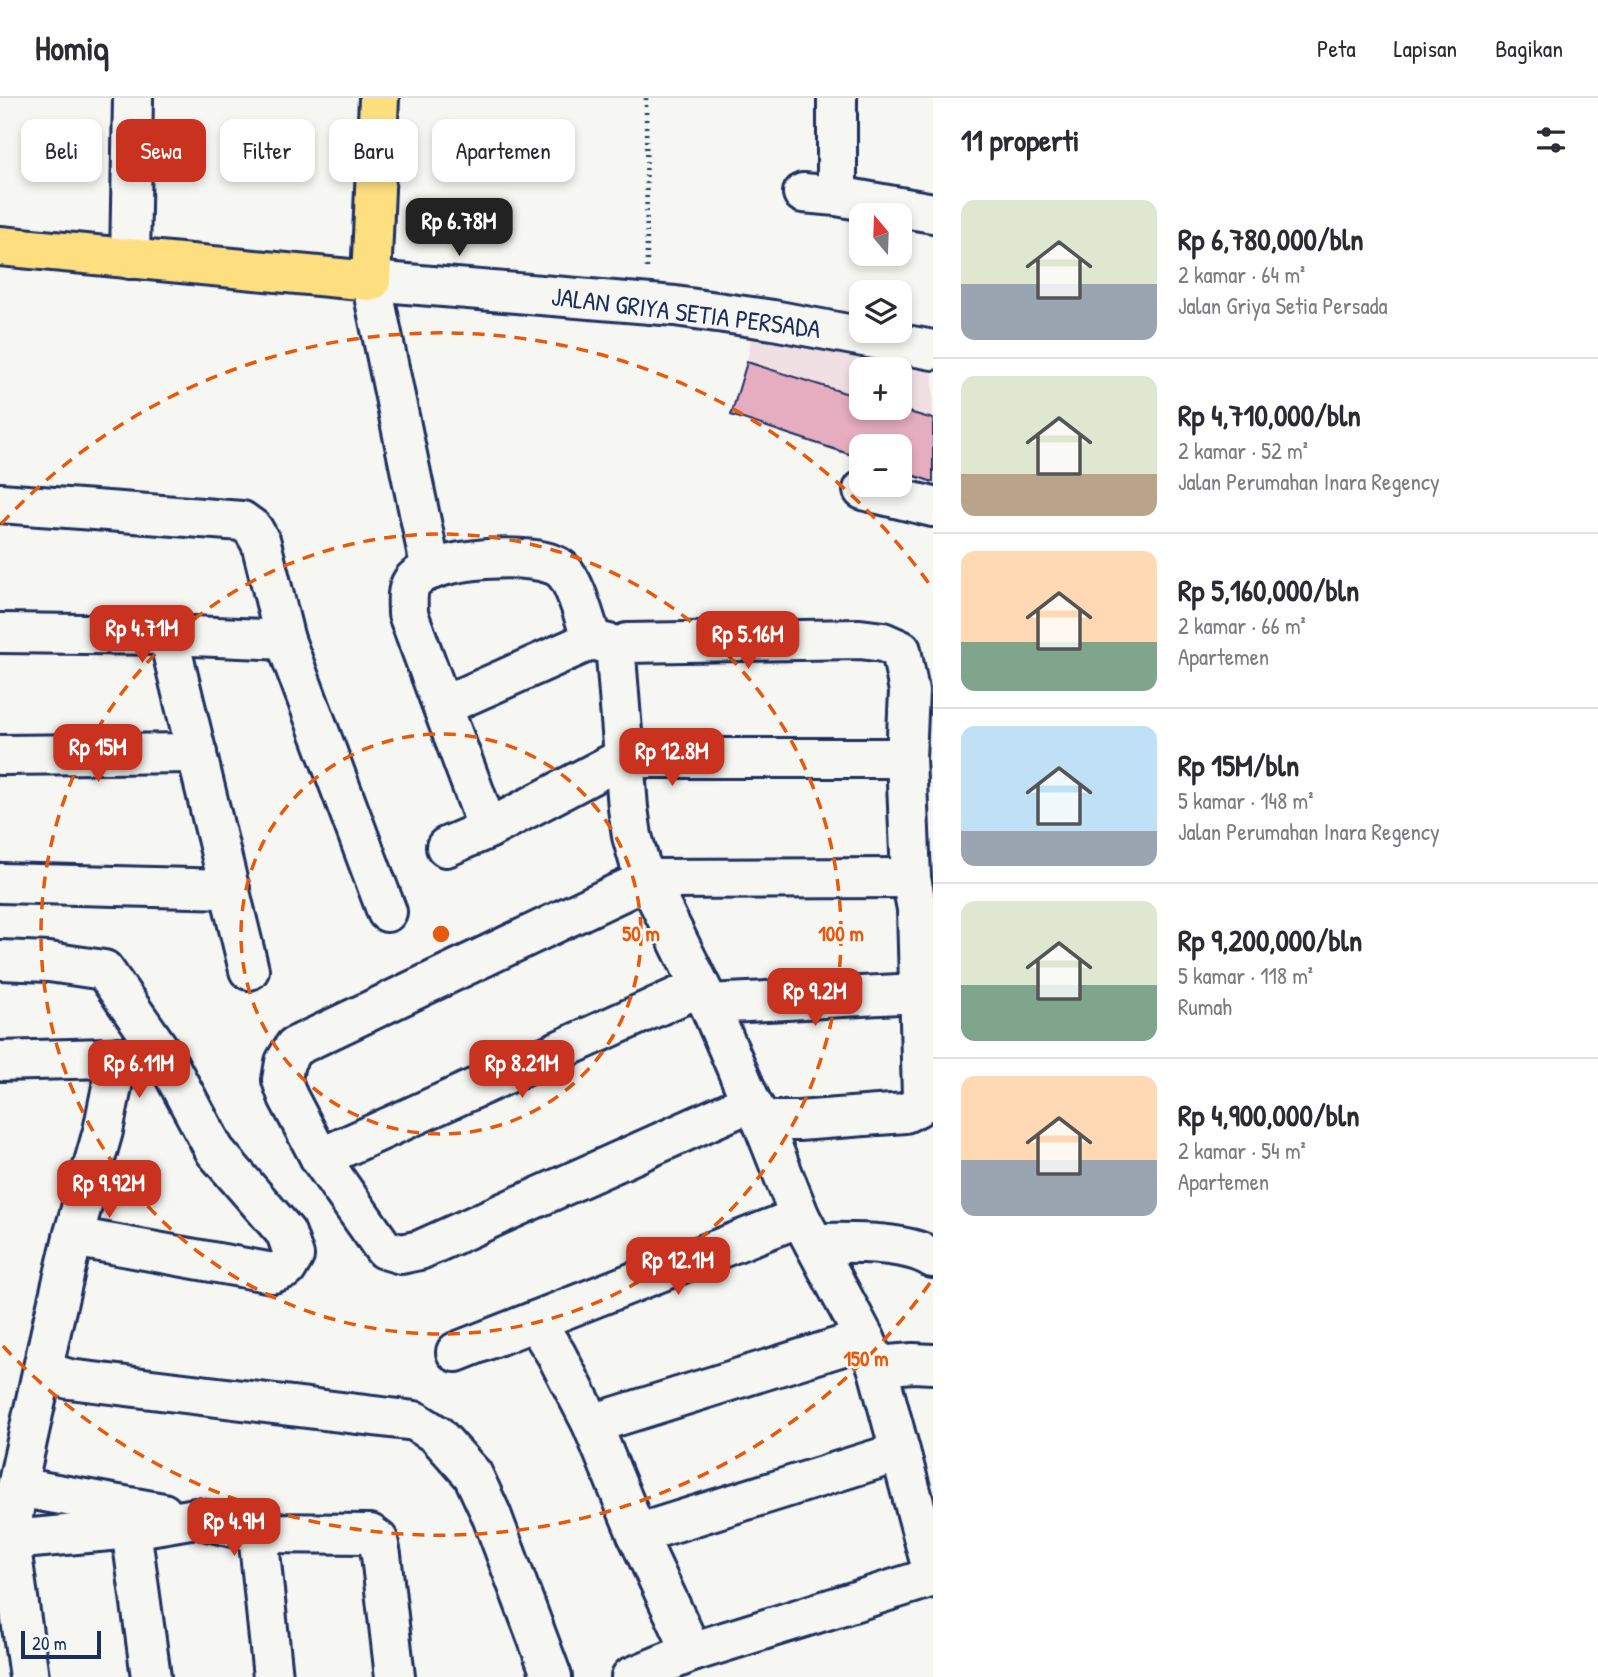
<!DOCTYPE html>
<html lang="id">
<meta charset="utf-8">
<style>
:root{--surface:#fff;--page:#f2f2f3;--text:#2b2b33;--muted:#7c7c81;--line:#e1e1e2;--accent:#c8321e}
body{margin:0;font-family:"Patrick Hand",sans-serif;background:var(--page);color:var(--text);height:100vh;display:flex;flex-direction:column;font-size:26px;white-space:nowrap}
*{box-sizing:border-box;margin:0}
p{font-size:23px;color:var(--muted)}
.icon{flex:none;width:38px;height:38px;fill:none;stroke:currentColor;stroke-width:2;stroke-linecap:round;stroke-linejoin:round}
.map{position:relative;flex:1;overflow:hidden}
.details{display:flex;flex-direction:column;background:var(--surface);width:665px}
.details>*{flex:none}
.hud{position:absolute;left:21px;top:21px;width:665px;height:63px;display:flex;gap:14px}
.needle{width:46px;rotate:341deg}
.buttons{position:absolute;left:849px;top:105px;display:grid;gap:14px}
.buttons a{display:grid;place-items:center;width:63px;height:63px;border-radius:14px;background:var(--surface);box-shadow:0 4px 10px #0003;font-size:35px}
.scale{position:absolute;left:21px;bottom:18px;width:80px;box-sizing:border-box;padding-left:7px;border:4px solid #1b2f5e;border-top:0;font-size:19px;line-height:24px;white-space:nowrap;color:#1b2f5e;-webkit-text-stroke:5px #f6f6f2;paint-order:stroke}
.price{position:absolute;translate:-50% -60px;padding:0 16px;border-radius:14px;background:var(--accent);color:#fff;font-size:23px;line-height:46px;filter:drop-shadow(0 2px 4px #0008)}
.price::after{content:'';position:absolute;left:50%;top:42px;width:21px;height:16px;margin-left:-10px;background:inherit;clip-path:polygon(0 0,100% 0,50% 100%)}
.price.current{background:#222;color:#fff}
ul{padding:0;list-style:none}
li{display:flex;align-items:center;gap:21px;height:175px;padding:0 28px}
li+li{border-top:2px solid var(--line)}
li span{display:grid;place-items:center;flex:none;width:196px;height:140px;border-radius:14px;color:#555}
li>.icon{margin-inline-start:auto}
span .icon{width:84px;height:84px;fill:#fffc;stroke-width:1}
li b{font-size:30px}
h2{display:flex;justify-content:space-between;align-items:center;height:84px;padding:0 28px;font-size:30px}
.chip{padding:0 24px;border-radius:14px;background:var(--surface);box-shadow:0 4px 10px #0003;font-size:24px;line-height:63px}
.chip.current{background:var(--accent);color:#fff}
header{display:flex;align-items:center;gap:42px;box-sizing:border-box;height:98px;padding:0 35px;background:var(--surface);border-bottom:2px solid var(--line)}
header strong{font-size:33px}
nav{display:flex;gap:38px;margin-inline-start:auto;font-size:24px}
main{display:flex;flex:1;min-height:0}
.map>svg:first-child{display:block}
.built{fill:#f1e0e3;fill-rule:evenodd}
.building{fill:#e5adbf;stroke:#1b2f5e;stroke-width:2}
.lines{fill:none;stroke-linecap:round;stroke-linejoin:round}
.minor-casing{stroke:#1b2f5e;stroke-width:44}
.major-casing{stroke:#1b2f5e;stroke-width:44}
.path{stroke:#1b2f5e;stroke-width:4.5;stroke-dasharray:2 5;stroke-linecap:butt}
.minor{stroke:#f6f6f2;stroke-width:38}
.major{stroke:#fedf80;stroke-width:38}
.ring{fill:none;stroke:#e8590c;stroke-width:3.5;stroke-dasharray:12 9}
.labels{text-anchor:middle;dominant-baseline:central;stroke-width:5;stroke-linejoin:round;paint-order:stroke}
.street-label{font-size:26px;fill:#1b2f5e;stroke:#f6f6f2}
.centre{fill:#e8590c;stroke:#f6f6f2;stroke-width:3.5}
.ring-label{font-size:21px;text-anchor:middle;font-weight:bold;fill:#e8590c;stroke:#f6f6f2;stroke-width:5;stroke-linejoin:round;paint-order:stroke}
</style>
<header>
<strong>Homiq</strong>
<nav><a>Peta</a><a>Lapisan</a><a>Bagikan</a></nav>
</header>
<main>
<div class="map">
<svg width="933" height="1579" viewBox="0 0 933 1579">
<rect width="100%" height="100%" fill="#f6f6f2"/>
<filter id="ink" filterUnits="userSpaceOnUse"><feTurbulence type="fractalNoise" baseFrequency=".0143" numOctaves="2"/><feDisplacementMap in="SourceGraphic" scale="14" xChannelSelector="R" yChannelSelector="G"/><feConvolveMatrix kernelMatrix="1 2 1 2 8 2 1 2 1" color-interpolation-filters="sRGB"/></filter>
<g filter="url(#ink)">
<!-- built -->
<path class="built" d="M752,230l181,33v121l-33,-11v-25h-39v12l-130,-43 16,-52zM861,271h39v39h-39z"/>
<!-- building -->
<path class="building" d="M747,264l114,36v10h34l38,11v63l-33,-11v-25h-39v12l-130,-43z"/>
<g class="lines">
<defs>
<g id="minor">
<path d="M837,0v98"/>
<path d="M803,95l34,3 96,17"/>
<path d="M130,161l3,-161"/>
<path d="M863,392l70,17"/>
<path d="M0,405l242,18 11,8 8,14 24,97 102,272"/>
<path d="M431,472l-60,-289 304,25 98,14 160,30"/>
<path d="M0,535l168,2 117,5"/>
<path d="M168,537l81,335"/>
<path d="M443,608l149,-66"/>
<path d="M0,657l197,-2"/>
<path d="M488,731l-80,-215c0,-10 -2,-23 4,-32 16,-24 128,-33 150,-12 14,12 23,52 30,70l29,7"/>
<path d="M446,749l42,-18 135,-71h283"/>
<path d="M0,785l230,6"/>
<path d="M0,862l49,2 55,8 60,86 51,95 71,82 8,23 -7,12 -14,5 -200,-36"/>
<path d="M709,906l209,-11"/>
<path d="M0,963l141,-4"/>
<path d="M751,1004l-331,148 -19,4 -17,-5 -64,-91 -32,-61 -6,-17 3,-18 9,-15 354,-168 263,-1"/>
<path d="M762,1023h36l107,-8 12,-6 5,-10 -5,-188 -6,-31 -5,-120 3,-67 -8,-41 -18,-8 -23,-3 -233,4 -6,4 -5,9 12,152 4,28 8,28 69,140 42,98 11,19 38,96 65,122 12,27 56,207"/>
<path d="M320,1060l380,-171"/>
<path d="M814,1145c33,0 90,-3 119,15"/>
<path d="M535,1223l21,33 36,70 45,110 55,118"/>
<path d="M456,1254l344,-135"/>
<path d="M877,1268l36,-3 20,1"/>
<path d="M43,1273l26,8 346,42 22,14 36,40 18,39 61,163"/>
<path d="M592,1326l273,-85"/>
<path d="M17,1389l146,26"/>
<path d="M131,1431l20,148"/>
<path d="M258,1435l15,144"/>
<path d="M637,1436l263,-82"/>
<path d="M0,1443l131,-12 65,-11 62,15 112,1 8,6 3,15 14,122"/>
<path d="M29,1579l-19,-137 7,-53 36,-165 20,-85 30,-106 15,-74"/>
<path d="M631,1579l61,-25 241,-75"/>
</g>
<path id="major" d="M0,148l371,35 8,-183"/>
</defs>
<!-- minor casing -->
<use href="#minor" class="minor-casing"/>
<!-- major casing -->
<use href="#major" class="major-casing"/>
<!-- path -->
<path class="path" d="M646,0l1,173"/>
<!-- minor -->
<use href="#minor" class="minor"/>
<!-- major -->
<use href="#major" class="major"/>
</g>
</g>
<!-- distance rings -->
<g class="ring">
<circle cx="441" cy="836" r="200"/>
<circle cx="441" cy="836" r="400"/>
<path d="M930 1185A601 601 0 0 1 1 1246M1 426A601 601 0 0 1 930 487"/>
</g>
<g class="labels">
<!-- street labels -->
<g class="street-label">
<text transform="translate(686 214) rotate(7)">JALAN GRIYA SETIA PERSADA</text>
</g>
</g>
<circle cx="441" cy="836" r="10" class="centre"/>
<g class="ring-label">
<text x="641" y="843">50 m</text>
<text x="841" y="843">100 m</text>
<text x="866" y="1268">150 m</text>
</g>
</svg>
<div class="buttons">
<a><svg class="needle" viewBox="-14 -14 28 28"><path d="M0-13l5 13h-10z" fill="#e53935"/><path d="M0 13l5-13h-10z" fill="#7c7c81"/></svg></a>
<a><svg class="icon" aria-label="layers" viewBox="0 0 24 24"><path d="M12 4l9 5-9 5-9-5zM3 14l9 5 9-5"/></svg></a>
<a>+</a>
<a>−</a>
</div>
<div class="scale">20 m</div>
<b class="price current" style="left:459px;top:160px">Rp 6.78M</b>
<b class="price" style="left:142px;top:567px">Rp 4.71M</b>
<b class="price" style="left:748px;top:573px">Rp 5.16M</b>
<b class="price" style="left:98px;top:686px">Rp 15M</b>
<b class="price" style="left:672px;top:690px">Rp 12.8M</b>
<b class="price" style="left:815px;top:930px">Rp 9.2M</b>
<b class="price" style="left:139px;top:1002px">Rp 6.11M</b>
<b class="price" style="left:522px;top:1002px">Rp 8.21M</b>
<b class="price" style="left:109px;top:1122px">Rp 9.92M</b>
<b class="price" style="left:678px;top:1199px">Rp 12.1M</b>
<b class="price" style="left:234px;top:1460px">Rp 4.9M</b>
<div class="hud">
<a class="chip">Beli</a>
<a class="chip current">Sewa</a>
<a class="chip">Filter</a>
<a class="chip">Baru</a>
<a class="chip">Apartemen</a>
</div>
</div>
<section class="details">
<h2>11 properti<svg class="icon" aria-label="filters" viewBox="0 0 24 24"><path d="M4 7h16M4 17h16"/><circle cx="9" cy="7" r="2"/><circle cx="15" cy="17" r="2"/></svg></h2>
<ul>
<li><span style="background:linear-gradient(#dfe7d0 60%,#9aa5b1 0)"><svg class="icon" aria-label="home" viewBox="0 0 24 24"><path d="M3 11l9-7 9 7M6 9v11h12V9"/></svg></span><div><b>Rp 6,780,000/bln</b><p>2 kamar · 64 m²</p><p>Jalan Griya Setia Persada</p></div></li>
<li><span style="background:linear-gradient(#dfe7d0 70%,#b9a48a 0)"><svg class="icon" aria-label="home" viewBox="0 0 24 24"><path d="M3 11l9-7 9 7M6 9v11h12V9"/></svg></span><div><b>Rp 4,710,000/bln</b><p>2 kamar · 52 m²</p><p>Jalan Perumahan Inara Regency</p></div></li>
<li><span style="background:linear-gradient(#ffd9b3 65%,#7fa58c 0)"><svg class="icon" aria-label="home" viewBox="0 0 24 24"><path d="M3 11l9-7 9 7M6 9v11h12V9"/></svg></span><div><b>Rp 5,160,000/bln</b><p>2 kamar · 66 m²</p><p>Apartemen</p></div></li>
<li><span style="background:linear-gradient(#bfe0f5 75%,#9aa5b1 0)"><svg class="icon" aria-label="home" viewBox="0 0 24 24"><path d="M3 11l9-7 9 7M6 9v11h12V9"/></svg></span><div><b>Rp 15M/bln</b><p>5 kamar · 148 m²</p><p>Jalan Perumahan Inara Regency</p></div></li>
<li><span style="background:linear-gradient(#dfe7d0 60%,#7fa58c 0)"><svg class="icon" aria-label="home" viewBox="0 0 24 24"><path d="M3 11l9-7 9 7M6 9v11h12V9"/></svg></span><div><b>Rp 9,200,000/bln</b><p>5 kamar · 118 m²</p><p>Rumah</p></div></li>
<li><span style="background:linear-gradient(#ffd9b3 60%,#9aa5b1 0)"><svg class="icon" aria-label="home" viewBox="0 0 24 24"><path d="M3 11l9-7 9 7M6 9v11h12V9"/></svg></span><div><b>Rp 4,900,000/bln</b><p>2 kamar · 54 m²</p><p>Apartemen</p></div></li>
</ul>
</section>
</main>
